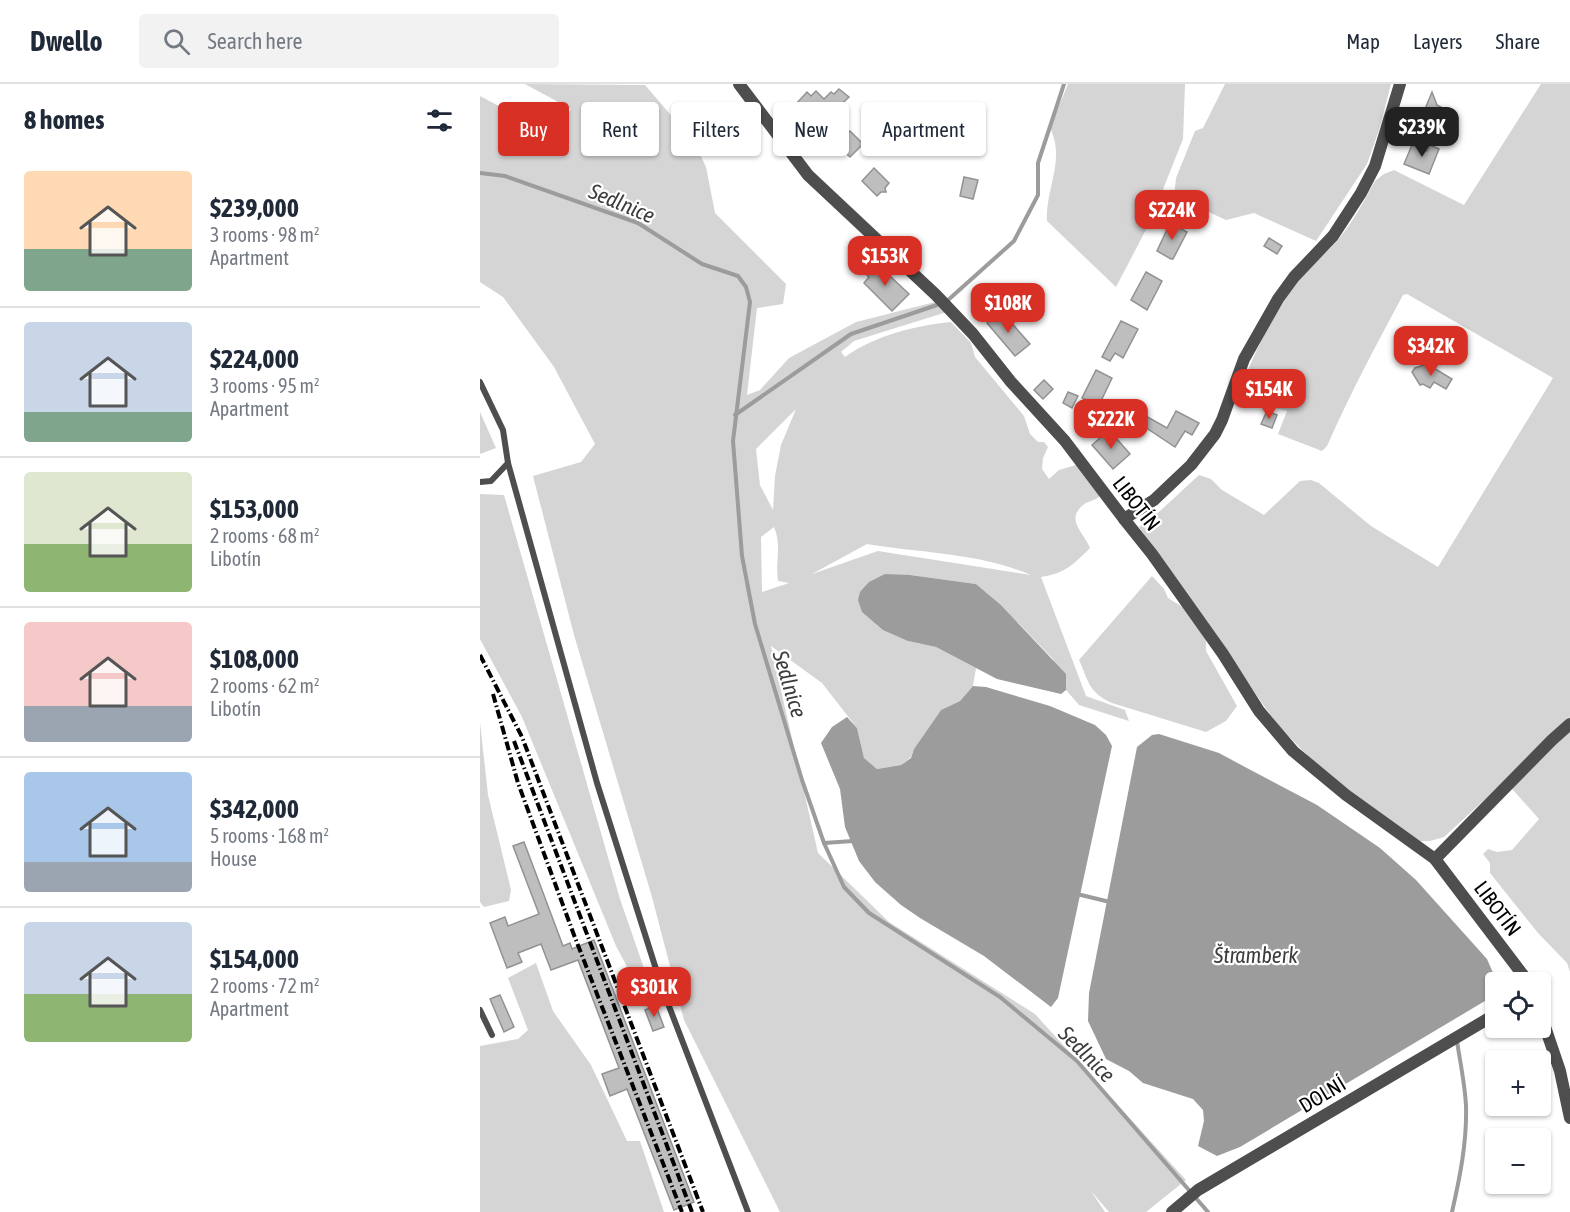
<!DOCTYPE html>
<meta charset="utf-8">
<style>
:root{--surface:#fff;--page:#f2f2f3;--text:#1f2937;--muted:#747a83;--line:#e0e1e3;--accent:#d93025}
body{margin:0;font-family:"Asap Condensed",sans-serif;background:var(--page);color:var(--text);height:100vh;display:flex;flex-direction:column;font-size:22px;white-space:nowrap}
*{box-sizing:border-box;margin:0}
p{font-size:20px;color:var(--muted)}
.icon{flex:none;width:33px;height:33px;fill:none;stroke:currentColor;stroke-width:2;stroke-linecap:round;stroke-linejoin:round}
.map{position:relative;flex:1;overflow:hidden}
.panel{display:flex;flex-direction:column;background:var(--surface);width:480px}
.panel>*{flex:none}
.top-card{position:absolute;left:18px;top:18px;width:570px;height:54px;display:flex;gap:12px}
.fabs{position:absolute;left:1005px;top:888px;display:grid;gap:12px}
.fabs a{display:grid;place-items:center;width:66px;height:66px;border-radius:6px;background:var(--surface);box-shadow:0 2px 4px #0004;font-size:30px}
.price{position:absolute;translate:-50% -51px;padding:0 14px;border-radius:12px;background:var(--accent);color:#fff;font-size:20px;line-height:39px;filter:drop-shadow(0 2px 3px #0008)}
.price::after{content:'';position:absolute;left:50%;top:36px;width:18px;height:14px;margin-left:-9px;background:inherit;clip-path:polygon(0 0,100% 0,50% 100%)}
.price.active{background:#222;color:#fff}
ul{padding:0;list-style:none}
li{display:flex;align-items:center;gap:18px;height:150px;padding:0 24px}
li+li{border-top:2px solid var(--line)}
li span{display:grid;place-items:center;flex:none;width:168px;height:120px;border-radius:6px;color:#555}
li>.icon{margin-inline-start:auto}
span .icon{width:72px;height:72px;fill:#fffc;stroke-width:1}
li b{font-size:26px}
h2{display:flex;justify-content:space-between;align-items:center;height:72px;padding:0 24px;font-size:26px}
.pill{padding:0 21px;border-radius:6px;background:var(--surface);box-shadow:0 2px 4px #0004;font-size:21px;line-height:54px}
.pill.active{background:var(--accent);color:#fff}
header{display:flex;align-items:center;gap:36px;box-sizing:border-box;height:84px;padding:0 30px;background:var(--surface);border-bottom:2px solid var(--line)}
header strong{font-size:28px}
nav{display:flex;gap:33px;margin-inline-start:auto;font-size:21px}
.search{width:420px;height:54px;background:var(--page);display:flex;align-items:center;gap:15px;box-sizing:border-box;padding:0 21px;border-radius:6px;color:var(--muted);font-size:22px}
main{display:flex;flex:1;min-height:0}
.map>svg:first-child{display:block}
.green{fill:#d5d5d5;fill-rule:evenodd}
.water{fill:#9c9c9c}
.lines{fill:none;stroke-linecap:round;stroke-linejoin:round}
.stream{stroke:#9c9c9c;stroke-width:4}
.building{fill:#bebebe;stroke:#929292;stroke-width:1.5}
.lane{stroke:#4e4e4e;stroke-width:6}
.street{stroke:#4e4e4e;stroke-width:12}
.rail{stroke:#000;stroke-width:4;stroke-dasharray:9 3 1.5 3;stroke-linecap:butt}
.labels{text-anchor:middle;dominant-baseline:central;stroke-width:4.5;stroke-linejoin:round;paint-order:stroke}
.street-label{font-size:21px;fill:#000;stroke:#fff}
.water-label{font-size:22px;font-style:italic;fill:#3d3d3d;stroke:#fff}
</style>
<header>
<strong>Dwello</strong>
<div class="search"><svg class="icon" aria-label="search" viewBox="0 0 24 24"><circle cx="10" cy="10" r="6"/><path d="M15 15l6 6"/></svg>Search here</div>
<nav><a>Map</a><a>Layers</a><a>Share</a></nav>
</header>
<main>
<section class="panel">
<h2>8 homes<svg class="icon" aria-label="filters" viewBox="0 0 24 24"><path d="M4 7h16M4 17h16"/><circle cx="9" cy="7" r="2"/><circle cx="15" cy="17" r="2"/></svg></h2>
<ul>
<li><span style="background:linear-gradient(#ffd9b3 65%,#7fa58c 0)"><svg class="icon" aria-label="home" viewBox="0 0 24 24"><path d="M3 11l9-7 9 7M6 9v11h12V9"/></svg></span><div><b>$239,000</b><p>3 rooms · 98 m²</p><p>Apartment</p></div></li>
<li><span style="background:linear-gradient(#c9d6e8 75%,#7fa58c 0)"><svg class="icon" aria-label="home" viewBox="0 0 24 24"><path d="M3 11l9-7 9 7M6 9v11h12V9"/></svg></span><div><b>$224,000</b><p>3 rooms · 95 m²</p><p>Apartment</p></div></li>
<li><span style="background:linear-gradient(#dfe7d0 60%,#8fb573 0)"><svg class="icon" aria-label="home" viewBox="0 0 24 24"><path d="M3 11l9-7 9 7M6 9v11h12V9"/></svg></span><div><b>$153,000</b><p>2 rooms · 68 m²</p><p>Libotín</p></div></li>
<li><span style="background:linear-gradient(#f6c9c9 70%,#9aa5b1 0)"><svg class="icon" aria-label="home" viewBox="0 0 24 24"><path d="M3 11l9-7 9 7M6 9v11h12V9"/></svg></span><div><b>$108,000</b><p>2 rooms · 62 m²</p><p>Libotín</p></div></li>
<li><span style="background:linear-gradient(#a9c7e8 75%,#9aa5b1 0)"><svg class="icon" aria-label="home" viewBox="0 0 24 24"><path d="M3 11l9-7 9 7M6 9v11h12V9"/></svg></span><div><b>$342,000</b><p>5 rooms · 168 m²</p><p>House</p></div></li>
<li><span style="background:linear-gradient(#c9d6e8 60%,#8fb573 0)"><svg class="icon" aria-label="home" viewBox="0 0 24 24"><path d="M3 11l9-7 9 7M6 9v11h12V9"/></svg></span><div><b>$154,000</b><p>2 rooms · 72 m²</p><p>Apartment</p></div></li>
</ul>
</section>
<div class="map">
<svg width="1090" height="1128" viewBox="0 0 1090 1128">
<rect width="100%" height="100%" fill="#fff"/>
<!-- green -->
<g class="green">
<path d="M45,0l120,1 49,57 12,25 9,46 71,71 -3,20 -26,4 -10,87 13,-5 29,-32 67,-36 79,-20 12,10 -93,29 -13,11 4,5c31,-22 69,-31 106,-35l20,21 4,14 49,59 6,18 8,8h6l4,5 -5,11 -1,11 7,10 10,-9 17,-5 24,31c-6,5 -12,5 -17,9 -18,15 1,28 7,43 -16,16 -26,26 -49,29l45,119 39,14 4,11 -50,-16 -13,-15v-8l-14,-24 -51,-53 -25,-21 -66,-9 -2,66 28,6 40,21 -3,18 -13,15 -19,9 -27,39 -3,8 -10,8 -24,4 -13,-11 -7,-30 -35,-45 -51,-37 47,207 71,69 146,92 151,166 -40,32h-37l-18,-21 14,21h-325l-96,-192 -32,-123 -78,-262 -41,-159 48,-14 14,-18 -41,-77 -51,-70 -23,-15v-186c29,15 48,28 82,28l9,-15zM316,325l-15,36 -6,31 -2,34 -13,-25 -4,-36zM294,443c8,19 1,34 4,54l11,2 -27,9 -1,-55zM387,460c54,9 113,9 164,31l-153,-24 -66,23z"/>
<path d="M588,0h117l-2,55 -33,83 -34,65 -69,-66c-2,-32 19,-61 3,-93z"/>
<path d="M745,0h166l-12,46 -12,34 -51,77 -62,-28 -28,7 -52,-24 2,-18 19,-47 8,-3z"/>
<path d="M1061,0h29v888l-3,-9 -29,-30 -48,-60v-10l-7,-9 5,-5 9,3 15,-2 27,-31 -34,-38 -61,56 -14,4h-11l-79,-56 -32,-29 -32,-33 -137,-196 21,-16 39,-36 12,4 11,11 42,25 36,-34 11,-1 8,3 52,43 67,41 115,-189 -146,-84 -4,1c-27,50 -53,99 -76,151l-5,5 -44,-17 9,-23 -50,-13c14,-39 33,-78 57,-111 12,-18 30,-31 44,-47 15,-18 26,-39 37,-59l9,-7 10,-4 70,35z"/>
<path d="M0,328l16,36 -16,6z"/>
<path d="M0,410l24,1 116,404 27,78 -14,1 -17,-32 -94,-229 -42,-78z"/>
<path d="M672,492l12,13 4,9 21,13 17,30v10l31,55 -11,15 -20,11 -94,-29c-24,-11 -23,-21 -33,-43z"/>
<path d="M0,638l8,73 23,95 -2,11 -25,6 -4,-5z"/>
<path d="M56,879l17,48 38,54 36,76h13l24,71h-184v-166l38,-7 10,-9 -20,-52z"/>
</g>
<!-- water -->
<g class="water">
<path d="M405,490l25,1 66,9 25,21 65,69v16l-5,4 -64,-15 -61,-32 -28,-6 -25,-11 -21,-18 -4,-12 2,-8 9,-10z"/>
<path d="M493,602l13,1 64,19 45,19 11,10 6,11 -54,252 -7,9 -67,-51 -64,-38 -19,-13 -26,-23 -16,-21 -14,-34 -5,-38 -19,-46 11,-16 15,-10 10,11 7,30 13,11 24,-4 10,-7 3,-9 27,-39 19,-9z"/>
<path d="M679,650l60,19 26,14 72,38 63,43 36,32 71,79 10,23 -2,13 -255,152 -23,9 -19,-10 6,-25 -1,-11 -10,-11 -50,-16 -14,-12 -23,-12 -18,-38 1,-28 48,-246 15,-12z"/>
</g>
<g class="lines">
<!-- stream -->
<g class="stream">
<path d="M0,89l25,3 133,47 64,41 36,12 8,11 4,15 -17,139 9,115 13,68 47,156 22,63 20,44 25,26 131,84 77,64 131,151"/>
<path d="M467,217l67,-60 24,-46v-32l26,-79"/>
<path d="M255,331l116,-81 89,-30"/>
<path d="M344,759l29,-2"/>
<path d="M597,810l33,8"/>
<path d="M972,1128c8,-35 15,-70 14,-106 -1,-22 -6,-44 -9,-65"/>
</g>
</g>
<!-- building -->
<g class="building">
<path d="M359,5l10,8 -18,17 -8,-9 -13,13 -14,-14 11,-12 4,4 5,-5 8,8 7,-7 3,2z"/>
<path d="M952,8l5,13 11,6 -5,11 1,4 -4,2 -3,7 -27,-13 5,-12 8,4z"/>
<path d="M370,47l13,13 -13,13 -13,-12z"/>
<path d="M932,61l15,6 3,-6 9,4 -10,25 -25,-10z"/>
<path d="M394,84l15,15 -4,5 1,4h-5l-4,4 -15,-15z"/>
<path d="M484,93l14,3 -5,19 -13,-3z"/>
<path d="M690,139l17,9 -14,27h-2l-14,-8z"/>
<path d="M789,154l13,8 -5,8 -13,-8z"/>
<path d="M395,178l34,32 -17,17 -28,-28 5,-6 -4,-4z"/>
<path d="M666,188l16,9 -15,29 -16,-10z"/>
<path d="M521,227l29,33 -15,12 -28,-33z"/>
<path d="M641,237l17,8 -15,29 -8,-5 -5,8 -8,-4z"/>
<path d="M947,280l25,15 -6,10 -12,-7 -4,6 -7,-4 -3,1 -8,-13 3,-4z"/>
<path d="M616,286l16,8 -12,25 -2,-1 -1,3 -15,-7z"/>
<path d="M564,296l9,9 -10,10 -9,-9z"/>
<path d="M588,308l10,4 -6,12 -9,-5z"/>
<path d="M696,327l23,12 -7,12 -7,-4 -10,16 -36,-24 5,-8 23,13z"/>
<path d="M787,327l10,4 -5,13 -11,-4z"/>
<path d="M629,346l21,24 -17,15 -21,-24z"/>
<path d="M44,758l39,104 7,-3 2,6 22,-9 100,262 -20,8 -47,-121 -17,7 -8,-22 17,-6 -41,-108 -27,10 -10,-26 -23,9 4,9 -15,6 -17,-45 15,-6 3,9 31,-12 -26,-68z"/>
<path d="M20,911l14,32 -10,5 -14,-33z"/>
<path d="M176,922l8,21 -11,4 -8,-21z"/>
</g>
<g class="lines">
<!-- lane -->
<g class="lane">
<path d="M0,298l23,48 5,33 -17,18 -11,1"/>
<path d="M28,379l89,320 65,205 86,224"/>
<path d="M0,926l12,25"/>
</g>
<!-- street -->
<g class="street">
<path d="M259,0l69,91 128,120 37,39 38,48 54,59 59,78 28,35 71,100 36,57 34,40 53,44 89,64 88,116 4,7"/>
<path d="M644,435l30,-19 37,-35 24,-31 7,-14 22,-61 34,-60 16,-22 39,-41 28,-43 14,-27 25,-82"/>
<path d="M955,775l117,-119 18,-16"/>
<path d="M1060,928l20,59 10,47"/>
<path d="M692,1128l26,-22 298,-176"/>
</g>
<!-- rail -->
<g class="rail">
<path d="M0,571l42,82 181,475"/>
<path d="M13,610l25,89 56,152 108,277"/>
<path d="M34,657l178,471"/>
</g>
</g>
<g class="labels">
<!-- street labels -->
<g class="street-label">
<text transform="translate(657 419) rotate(52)">LIBOTÍN</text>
<text transform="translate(1018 824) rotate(53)">LIBOTÍN</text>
<text transform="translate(842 1010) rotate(-31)">DOLNÍ</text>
</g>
<!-- water labels -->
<g class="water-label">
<text transform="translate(142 119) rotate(23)">Sedlnice</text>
<text transform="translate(310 600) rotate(73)">Sedlnice</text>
<text x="776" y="871">Štramberk</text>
<text transform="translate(607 970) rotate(45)">Sedlnice</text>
</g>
</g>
</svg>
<div class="fabs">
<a><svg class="icon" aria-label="locate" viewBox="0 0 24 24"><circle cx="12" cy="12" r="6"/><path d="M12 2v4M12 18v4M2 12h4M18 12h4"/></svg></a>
<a>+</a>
<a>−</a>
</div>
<b class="price active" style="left:942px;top:74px">$239K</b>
<b class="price" style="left:692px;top:157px">$224K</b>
<b class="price" style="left:405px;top:203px">$153K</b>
<b class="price" style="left:528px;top:250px">$108K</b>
<b class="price" style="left:951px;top:293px">$342K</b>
<b class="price" style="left:789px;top:336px">$154K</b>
<b class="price" style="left:631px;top:366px">$222K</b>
<b class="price" style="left:174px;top:934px">$301K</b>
<div class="top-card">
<a class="pill active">Buy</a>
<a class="pill">Rent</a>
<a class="pill">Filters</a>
<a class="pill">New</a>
<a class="pill">Apartment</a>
</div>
</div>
</main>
